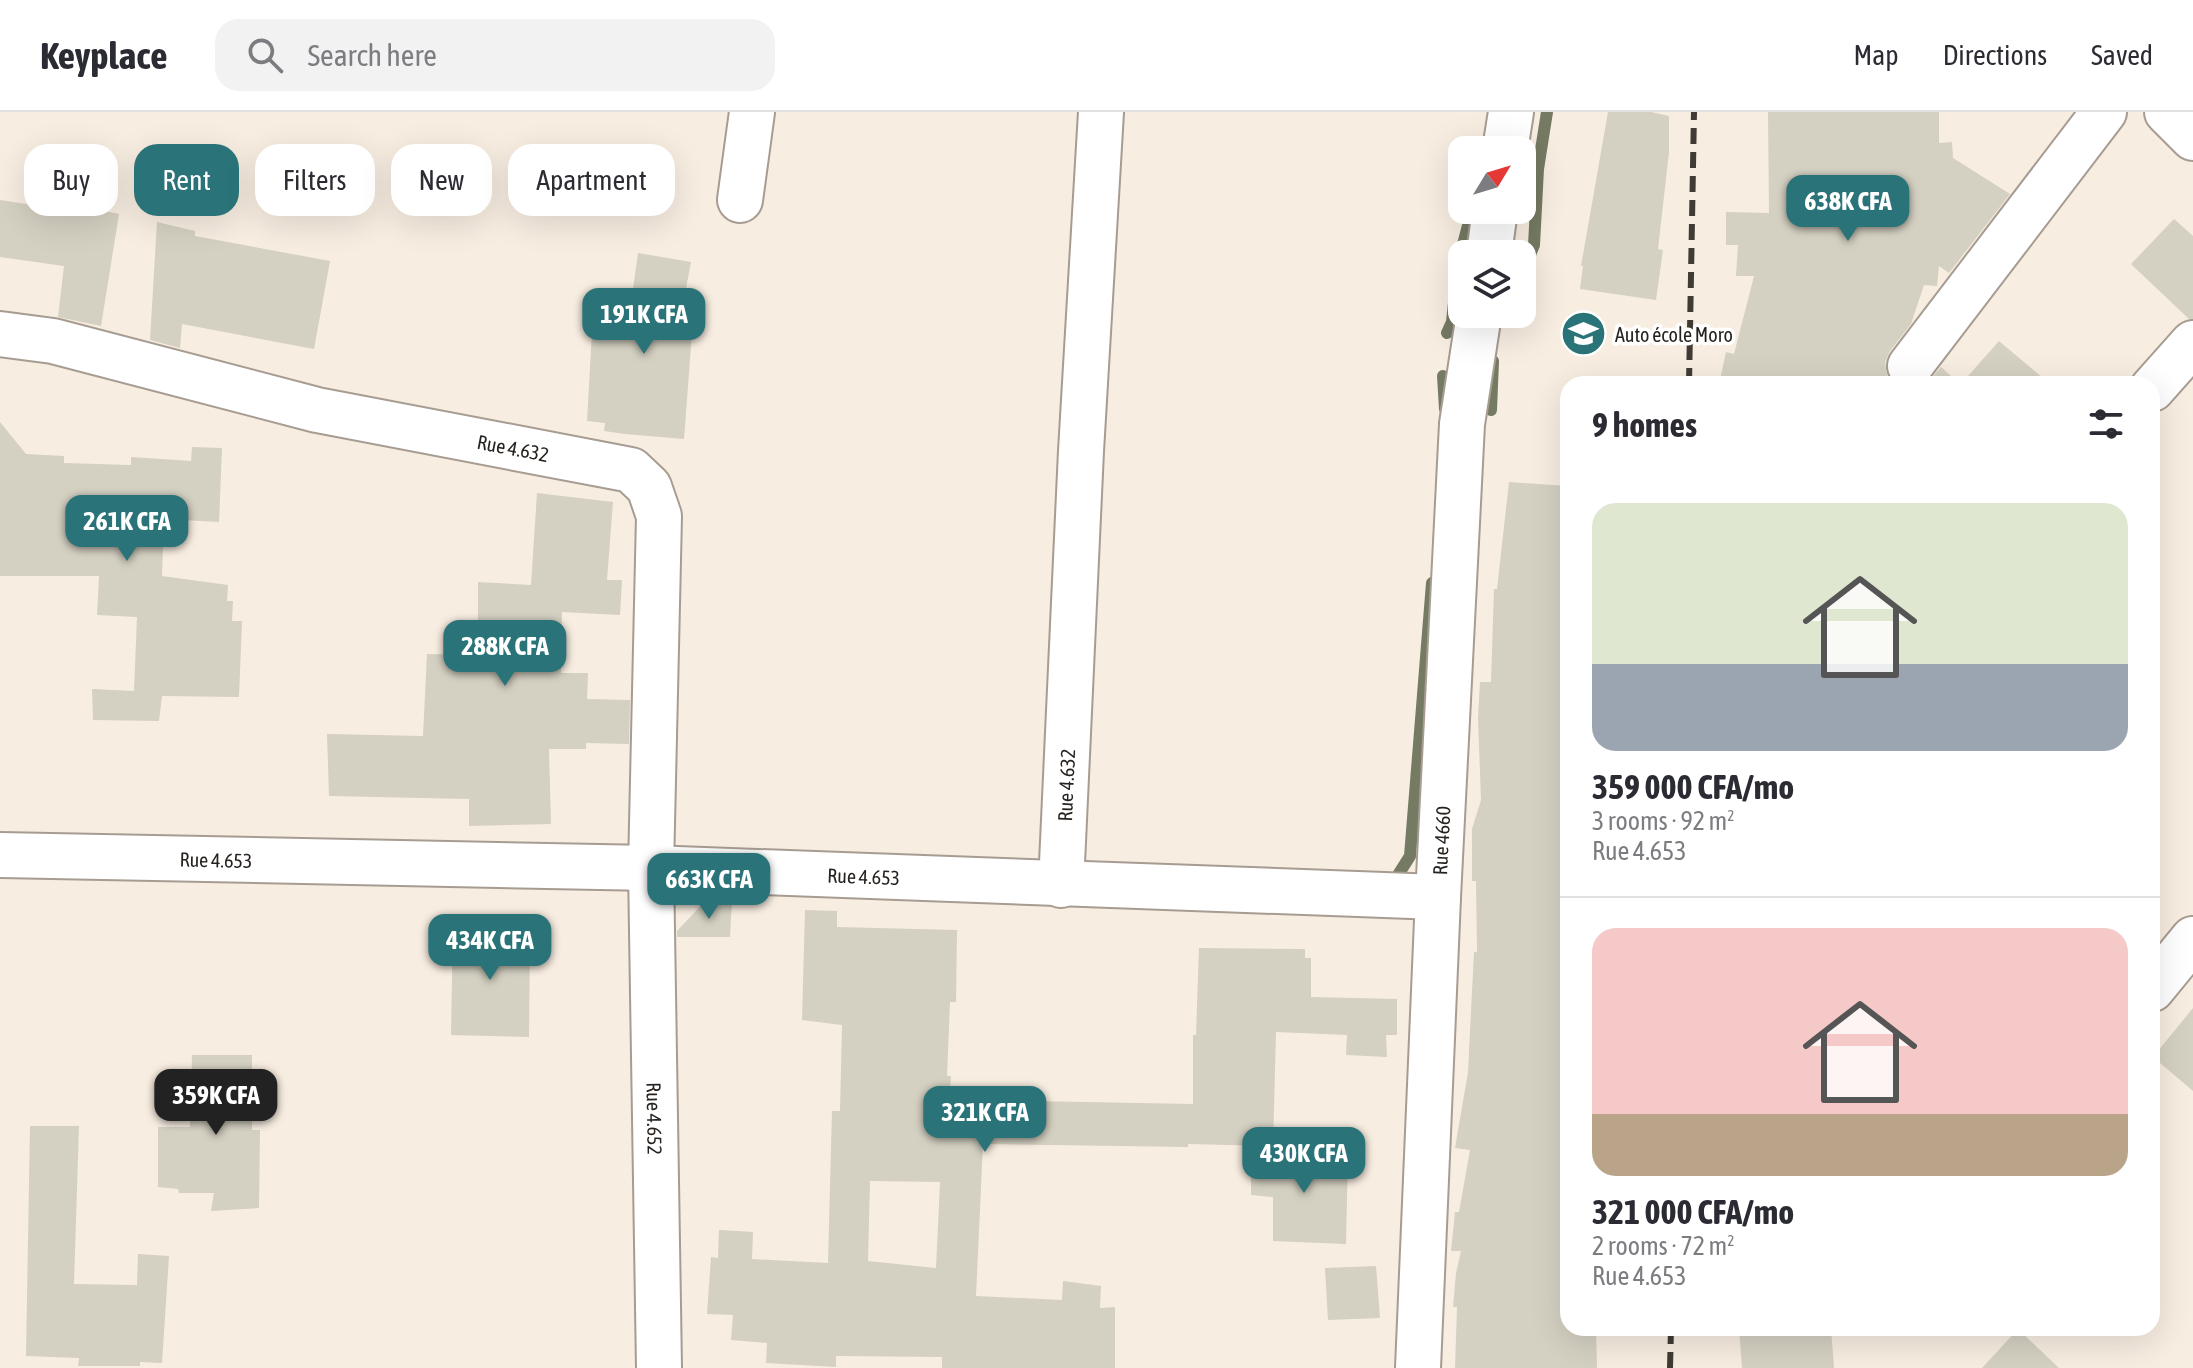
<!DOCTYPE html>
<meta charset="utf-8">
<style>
:root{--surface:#fff;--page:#f2f2f3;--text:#2b2b33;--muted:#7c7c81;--line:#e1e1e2;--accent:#2a7479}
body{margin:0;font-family:"Asap Condensed",sans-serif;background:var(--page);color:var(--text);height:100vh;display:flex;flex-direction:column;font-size:30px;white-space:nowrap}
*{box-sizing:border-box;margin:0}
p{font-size:26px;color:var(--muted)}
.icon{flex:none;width:44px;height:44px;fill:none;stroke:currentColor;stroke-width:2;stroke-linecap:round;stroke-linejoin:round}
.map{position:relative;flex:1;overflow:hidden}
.details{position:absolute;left:1560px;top:264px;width:600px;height:960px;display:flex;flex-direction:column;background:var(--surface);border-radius:24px;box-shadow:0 8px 32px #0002}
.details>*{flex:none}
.hud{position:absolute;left:24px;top:32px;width:760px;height:72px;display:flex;gap:16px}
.needle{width:52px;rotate:52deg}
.controls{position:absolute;left:1448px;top:24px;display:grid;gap:16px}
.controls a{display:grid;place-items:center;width:88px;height:88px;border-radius:16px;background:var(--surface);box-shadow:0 8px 32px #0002;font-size:40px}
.price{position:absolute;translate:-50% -68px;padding:0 18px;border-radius:16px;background:var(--accent);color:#fff;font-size:26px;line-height:52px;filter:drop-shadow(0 2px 4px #0008)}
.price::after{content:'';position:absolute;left:50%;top:48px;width:24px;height:18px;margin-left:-12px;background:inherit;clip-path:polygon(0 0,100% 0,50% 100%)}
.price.selected{background:#222;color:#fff}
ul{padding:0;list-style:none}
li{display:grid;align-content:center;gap:16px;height:424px;padding:0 32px}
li+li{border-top:2px solid var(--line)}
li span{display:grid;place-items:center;height:248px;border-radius:24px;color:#555}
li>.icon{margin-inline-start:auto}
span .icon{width:144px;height:144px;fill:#fffc;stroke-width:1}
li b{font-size:34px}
h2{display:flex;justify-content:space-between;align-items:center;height:96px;padding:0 32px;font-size:34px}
.chip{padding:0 28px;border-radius:24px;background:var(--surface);box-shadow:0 8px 32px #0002;font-size:28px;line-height:72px}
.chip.selected{background:var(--accent);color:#fff}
header{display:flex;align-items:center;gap:48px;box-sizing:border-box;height:112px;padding:0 40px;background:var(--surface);border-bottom:2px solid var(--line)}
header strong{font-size:38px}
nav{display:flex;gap:44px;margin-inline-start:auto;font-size:28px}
.search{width:560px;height:72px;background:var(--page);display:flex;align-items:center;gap:20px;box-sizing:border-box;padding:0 28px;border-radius:24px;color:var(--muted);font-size:30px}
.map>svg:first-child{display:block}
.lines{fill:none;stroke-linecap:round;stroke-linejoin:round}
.stream{stroke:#757a63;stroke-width:12}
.building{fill:#d4d0c2;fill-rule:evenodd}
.minor-casing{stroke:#a79c92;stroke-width:48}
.minor{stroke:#fff;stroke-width:44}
.rail{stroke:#413b36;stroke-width:6;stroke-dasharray:16 8;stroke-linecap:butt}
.labels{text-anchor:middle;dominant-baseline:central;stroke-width:7;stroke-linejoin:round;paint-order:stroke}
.poi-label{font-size:20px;fill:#27221e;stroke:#fff;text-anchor:start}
.street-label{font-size:20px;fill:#27221e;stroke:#fff}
</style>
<header>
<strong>Keyplace</strong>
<div class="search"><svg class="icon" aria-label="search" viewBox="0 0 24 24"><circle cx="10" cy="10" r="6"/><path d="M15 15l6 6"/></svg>Search here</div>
<nav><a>Map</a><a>Directions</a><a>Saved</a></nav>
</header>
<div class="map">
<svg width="2193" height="1256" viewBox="0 0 2193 1256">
<rect width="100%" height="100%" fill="#f8ede1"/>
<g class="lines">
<!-- stream -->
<g class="stream">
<path d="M1522,162l12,-29 4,-76 9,-57"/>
<path d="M1447,221l5,-11 6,-58 14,-54"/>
<path d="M1443,264l2,33"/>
<path d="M1491,298l2,-49"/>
<path d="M1398,763l12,-19 22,-273"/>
</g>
</g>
<!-- building -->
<g class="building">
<path d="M1608,0h43l18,4v36l-11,97 5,1 -7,50 -76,-11 3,-23h-2z"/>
<path d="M1768,0h171v31l13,-1 1,16 57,36 -61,79 -10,-7 -2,20 -13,-1 -13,39 -21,27 -5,11 2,13 6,9h-174l7,-32 8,2 20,-78h-18l2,-31h-12v-33l43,1z"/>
<path d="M0,88l71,11 1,-7 47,10 -18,112 -43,-9 6,-51 -64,-9z"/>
<path d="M2174,107l19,17v83h-4l-58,-55z"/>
<path d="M157,110l38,9v5l135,25 -16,88 -132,-25 -2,24 -30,-8z"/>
<path d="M638,141l53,9 -13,69 14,2 -8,106 -59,-5 -21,-3 1,-8 -18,-2 5,-89h3l2,-22 32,8z"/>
<path d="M1999,229l51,43h-89z"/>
<path d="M1941,255l19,17h-34z"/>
<path d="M0,310l26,32 38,2v7l67,2v-8l60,4 1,-14 30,1 -3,74 -55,-3 -2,57 66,9 -1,16h6l-1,20h10l-3,76 -77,-1 -3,25 -66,-1 -1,-31 42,2 3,-74 -40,-2 2,-39h-99z"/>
<path d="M1509,370l59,4v842h28l1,40h-142l2,-61h-4l3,-34 5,-22h-10l4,-39h4l11,-62 -15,-2 13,-76 6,-120h3l-1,-71h-4v-52l9,-29 -3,-82 2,-36h11l3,-93h3z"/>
<path d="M537,381l76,9 -6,78h15l-2,35 -58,-3 -1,61h27l-1,26 43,1 -1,44 -43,-1v6h-37l2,75 -82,2v-27l-140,-3 -2,-62 96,2 4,-82 51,1v-73l53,3z"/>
<path d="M707,787l25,2 -2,36h-53v-6z"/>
<path d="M805,798l32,1v16l120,3 -1,72h-6l-3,74h4l-1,14h31v10l212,4v-69h3l3,-87 106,1v9h6v39l86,2v36h-11l1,22 -41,-2 1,-20 -71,-3 -3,114 -85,-2v3l-205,-3 -7,152 86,4 1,-19 38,5 -1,22 15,-1v61h-173v-11l-106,-1v11l-70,-4 1,-20 -36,-3 2,-25 -26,-1 4,-57 7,1 1,-28 34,2 -1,27 76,4 4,-152h8l2,-86 -40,-5zM870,1069l70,1 -4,86 -68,-7z"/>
<path d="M453,809h33l1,13 43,2 -1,101 -78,-2z"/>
<path d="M2193,896v83l-40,-34z"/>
<path d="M192,943h60v75h8l-1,78 -48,3 3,-18h-35l-1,-4 -20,-2v-60h32z"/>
<path d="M30,1014h49l-5,158 63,1 1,-31 31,2 -7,107 -22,-1v4h-62l1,-8 -53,-2z"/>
<path d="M1251,1041l97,1 -2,90 -73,-3v-44l-22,-2z"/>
<path d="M1376,1154l4,52 -52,2 -3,-52z"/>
<path d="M1739,1216h92l3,40h-92z"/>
<path d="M2018,1217l41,39h-77z"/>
</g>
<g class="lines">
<defs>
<g id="minor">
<path d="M2167,0l26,26"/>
<path d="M1505,38l6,-38"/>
<path d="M740,88l12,-88"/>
<path d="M1489,142l6,-44"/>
<path id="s1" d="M0,222l53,7 264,69 314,60 18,17 10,29 -8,352 8,500"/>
<path d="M1910,254l194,-254"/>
<path d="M2152,277l41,-46"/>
<path id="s2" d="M0,743l651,13 787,29"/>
<path id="s3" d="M1061,773l20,-434 20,-339"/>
<path d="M2152,877l41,-50"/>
<path id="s4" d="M1418,1256l20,-471 24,-473 17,-110"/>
</g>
</defs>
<!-- minor casing -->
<use href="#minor" class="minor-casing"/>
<!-- minor -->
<use href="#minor" class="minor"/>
<!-- rail -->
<g class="rail">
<path d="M1689,272l5,-272"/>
<path d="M1670,1256l1,-40"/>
</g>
</g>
<!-- icons -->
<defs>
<symbol id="school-disc" viewBox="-11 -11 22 22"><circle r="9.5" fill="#2a7479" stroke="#fff"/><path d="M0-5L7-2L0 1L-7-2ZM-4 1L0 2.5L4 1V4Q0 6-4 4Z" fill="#fff"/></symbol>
</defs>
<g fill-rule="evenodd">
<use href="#school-disc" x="1558" y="196" width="51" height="51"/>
</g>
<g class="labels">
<!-- poi labels -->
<g class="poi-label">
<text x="1615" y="222">Auto école Moro</text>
</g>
<!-- street labels -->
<g class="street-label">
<text stroke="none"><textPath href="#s1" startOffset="526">Rue 4.632</textPath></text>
<text stroke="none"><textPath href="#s3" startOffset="100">Rue 4.632</textPath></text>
<text stroke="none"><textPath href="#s4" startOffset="528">Rue 4660</textPath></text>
<text stroke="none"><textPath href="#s2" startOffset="216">Rue 4.653</textPath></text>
<text stroke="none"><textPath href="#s2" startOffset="864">Rue 4.653</textPath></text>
<text stroke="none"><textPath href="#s1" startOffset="1304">Rue 4.652</textPath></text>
</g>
</g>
</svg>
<div class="controls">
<a><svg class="needle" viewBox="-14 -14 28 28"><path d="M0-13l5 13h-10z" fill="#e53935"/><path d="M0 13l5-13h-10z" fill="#7c7c81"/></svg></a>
<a><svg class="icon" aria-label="layers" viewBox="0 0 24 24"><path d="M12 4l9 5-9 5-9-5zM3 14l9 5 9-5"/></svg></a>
</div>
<b class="price" style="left:1848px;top:131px">638K CFA</b>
<b class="price" style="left:644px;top:244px">191K CFA</b>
<b class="price" style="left:127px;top:451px">261K CFA</b>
<b class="price" style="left:505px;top:576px">288K CFA</b>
<b class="price" style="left:709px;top:809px">663K CFA</b>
<b class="price" style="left:490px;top:870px">434K CFA</b>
<b class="price selected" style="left:216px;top:1025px">359K CFA</b>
<b class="price" style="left:985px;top:1042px">321K CFA</b>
<b class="price" style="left:1304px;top:1083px">430K CFA</b>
<div class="hud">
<a class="chip">Buy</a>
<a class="chip selected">Rent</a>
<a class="chip">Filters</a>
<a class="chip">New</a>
<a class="chip">Apartment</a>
</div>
<section class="details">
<h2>9 homes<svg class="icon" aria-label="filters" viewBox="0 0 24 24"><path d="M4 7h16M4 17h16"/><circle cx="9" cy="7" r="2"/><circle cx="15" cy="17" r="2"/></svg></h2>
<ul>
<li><span style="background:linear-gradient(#dfe7d0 65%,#9aa5b1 0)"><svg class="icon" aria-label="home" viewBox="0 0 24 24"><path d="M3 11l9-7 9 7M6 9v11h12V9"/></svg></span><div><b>359 000 CFA/mo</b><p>3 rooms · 92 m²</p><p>Rue 4.653</p></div></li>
<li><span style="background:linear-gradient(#f6c9c9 75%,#b9a48a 0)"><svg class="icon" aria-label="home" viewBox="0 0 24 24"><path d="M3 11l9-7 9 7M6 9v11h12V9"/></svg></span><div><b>321 000 CFA/mo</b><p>2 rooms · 72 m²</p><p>Rue 4.653</p></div></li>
</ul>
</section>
</div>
